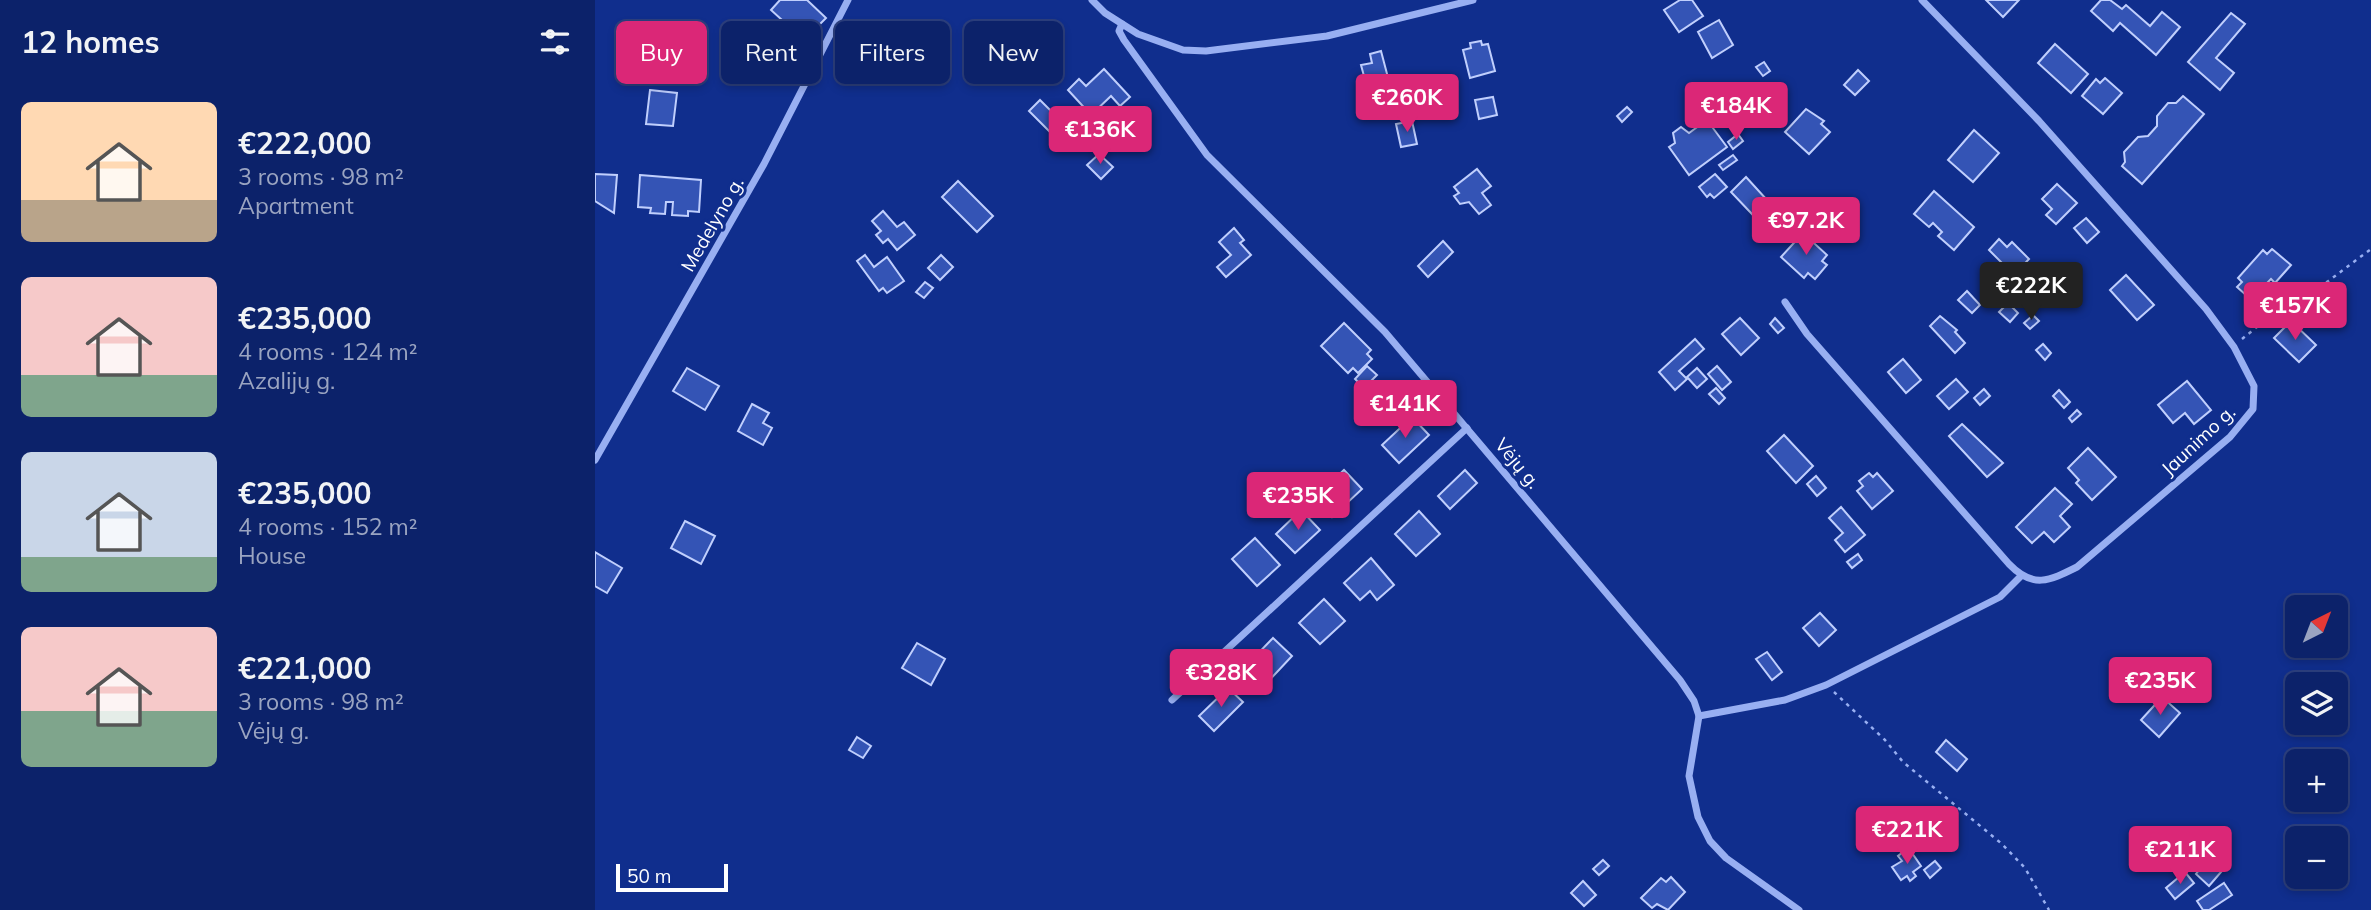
<!DOCTYPE html>
<meta charset="utf-8">
<style>
:root{--surface:#0c226a;--page:#1a2f72;--text:#f1f3f6;--muted:#9aa4c1;--line:#2c3f7e;--accent:#db2777}
body{margin:0;font-family:Mulish,sans-serif;background:var(--page);color:var(--text);height:100vh;display:flex;flex-direction:column;font-size:26px;white-space:nowrap}
*{box-sizing:border-box;margin:0}
p{font-size:23px;color:var(--muted)}
.icon{flex:none;width:38px;height:38px;fill:none;stroke:currentColor;stroke-width:2;stroke-linecap:round;stroke-linejoin:round}
.map{position:relative;flex:1;overflow:hidden}
.panel{display:flex;flex-direction:column;background:var(--surface);width:595px}
.panel>*{flex:none}
.hud{position:absolute;left:21px;top:21px;width:665px;height:63px;display:flex;gap:14px}
.needle{width:46px;rotate:42deg}
.controls{position:absolute;left:1690px;top:595px;display:grid;gap:14px}
.controls a{display:grid;place-items:center;width:63px;height:63px;border-radius:10px;background:var(--surface);box-shadow:0 4px 10px #0003,0 0 0 2px var(--line);font-size:35px}
.scale{position:absolute;left:21px;bottom:18px;width:112px;box-sizing:border-box;padding-left:7px;border:4px solid #fff;border-top:0;font-size:19px;line-height:24px;white-space:nowrap;color:#fff;-webkit-text-stroke:5px #102e8d;paint-order:stroke}
.price{position:absolute;translate:-50% -60px;padding:0 16px;border-radius:7px;background:var(--accent);color:#fff;font-size:23px;line-height:46px;filter:drop-shadow(0 2px 4px #0008)}
.price::after{content:'';position:absolute;left:50%;top:42px;width:21px;height:16px;margin-left:-10px;background:inherit;clip-path:polygon(0 0,100% 0,50% 100%)}
.price.active{background:#222;color:#fff}
ul{padding:0;list-style:none}
li{display:flex;align-items:center;gap:21px;height:175px;padding:0 21px}
li span{display:grid;place-items:center;flex:none;width:196px;height:140px;border-radius:10px;color:#555}
li>.icon{margin-inline-start:auto}
span .icon{width:84px;height:84px;fill:#fffc;stroke-width:1}
li b{font-size:30px}
h2{display:flex;justify-content:space-between;align-items:center;height:84px;padding:0 21px;font-size:30px}
.tag{padding:0 24px;border-radius:10px;background:var(--surface);box-shadow:0 4px 10px #0003,0 0 0 2px var(--line);font-size:24px;line-height:63px}
.tag.active{background:var(--accent);color:#fff}
main{display:flex;flex:1;min-height:0}
.map>svg:first-child{display:block}
.building{fill:#3454b5;stroke:#c0cffd;stroke-width:2}
.lines{fill:none;stroke-linecap:round;stroke-linejoin:round}
.path{stroke:#98aff2;stroke-width:2.5;stroke-dasharray:3.5 5;stroke-linecap:butt}
.street{stroke:#98aff2;stroke-width:7}
.labels{text-anchor:middle;dominant-baseline:central;stroke-width:6;stroke-linejoin:round;paint-order:stroke}
.street-label{font-size:19px;fill:#fff;stroke:#102e8d}
</style>
<main>
<section class="panel">
<h2>12 homes<svg class="icon" aria-label="filters" viewBox="0 0 24 24"><path d="M4 7h16M4 17h16"/><circle cx="9" cy="7" r="2"/><circle cx="15" cy="17" r="2"/></svg></h2>
<ul>
<li><span style="background:linear-gradient(#ffd9b3 70%,#b9a48a 0)"><svg class="icon" aria-label="home" viewBox="0 0 24 24"><path d="M3 11l9-7 9 7M6 9v11h12V9"/></svg></span><div><b>€222,000</b><p>3 rooms · 98 m²</p><p>Apartment</p></div></li>
<li><span style="background:linear-gradient(#f6c9c9 70%,#7fa58c 0)"><svg class="icon" aria-label="home" viewBox="0 0 24 24"><path d="M3 11l9-7 9 7M6 9v11h12V9"/></svg></span><div><b>€235,000</b><p>4 rooms · 124 m²</p><p>Azalijų g.</p></div></li>
<li><span style="background:linear-gradient(#c9d6e8 75%,#7fa58c 0)"><svg class="icon" aria-label="home" viewBox="0 0 24 24"><path d="M3 11l9-7 9 7M6 9v11h12V9"/></svg></span><div><b>€235,000</b><p>4 rooms · 152 m²</p><p>House</p></div></li>
<li><span style="background:linear-gradient(#f6c9c9 60%,#7fa58c 0)"><svg class="icon" aria-label="home" viewBox="0 0 24 24"><path d="M3 11l9-7 9 7M6 9v11h12V9"/></svg></span><div><b>€221,000</b><p>3 rooms · 98 m²</p><p>Vėjų g.</p></div></li>
</ul>
</section>
<div class="map">
<svg width="1776" height="910" viewBox="0 0 1776 910">
<rect width="100%" height="100%" fill="#102e8d"/>
<!-- building -->
<g class="building">
<path d="M185,0h27l19,18 -22,22 -33,-30z"/>
<path d="M1085,0h12l11,16 -24,16 -15,-22z"/>
<path d="M1391,0h33l-16,17z"/>
<path d="M1506,0h9l12,9 4,-4 24,21 12,-14 18,15 -24,28 -36,-32 -7,8 -22,-20z"/>
<path d="M1636,13l14,11 -29,34 18,15 -14,17 -32,-28z"/>
<path d="M1124,20l14,25 -21,13 -14,-26z"/>
<path d="M886,41l1,4 6,-1 7,27 -25,7 -7,-28 8,-2 -1,-5z"/>
<path d="M1460,44l33,30 -17,19 -33,-30z"/>
<path d="M786,51l10,38 -23,2 -7,-26 11,-2 -2,-9z"/>
<path d="M1169,62l6,9 -7,5 -7,-9z"/>
<path d="M509,69l26,28 -10,9 -9,-10 -20,19 -23,-25 11,-11 7,7z"/>
<path d="M1263,70l11,11 -14,14 -11,-10z"/>
<path d="M1510,78l17,15 -19,21 -21,-18 14,-17 4,4z"/>
<path d="M55,90l27,3 -4,33 -27,-2z"/>
<path d="M1588,96l21,18 -62,70 -20,-18 3,-4 -1,-10 14,-15 10,-1 9,-10v-10l11,-13h8z"/>
<path d="M898,97l4,18 -18,4 -4,-19z"/>
<path d="M445,100l39,39 -11,11 -39,-39z"/>
<path d="M1032,107l5,5 -10,10 -5,-6z"/>
<path d="M1211,109l18,12 -3,3 9,8 -21,22 -24,-22z"/>
<path d="M1112,120l20,27 -38,28 -20,-28 6,-4 -2,-10 8,-6 8,6z"/>
<path d="M817,121l5,23 -16,3 -5,-23z"/>
<path d="M1379,130l25,23 -26,29 -25,-22z"/>
<path d="M1143,134l5,7 -10,8 -5,-7z"/>
<path d="M504,154l14,13 -12,12 -14,-14z"/>
<path d="M1138,155l4,5 -14,10 -4,-5z"/>
<path d="M882,169l14,17 -9,7 9,12 -12,9 -10,-12 -9,2 -6,-8 5,-3 -5,-6z"/>
<path d="M0,174l22,1 -3,38 -19,-12z"/>
<path d="M1120,174l12,13 -13,11 -4,-4 -3,3 -8,-10z"/>
<path d="M45,175l61,5 -2,32 -11,-1v5l-16,-1 1,-13h-7l-1,12 -15,-1 1,-5 -13,-1z"/>
<path d="M1151,177l21,23 -15,14 -21,-22z"/>
<path d="M363,181l35,35 -16,16 -35,-35z"/>
<path d="M1462,184l20,19 -21,21 -10,-9 6,-6 -10,-10z"/>
<path d="M1339,191l40,36 -20,23 -16,-14 4,-4 -9,-9 -4,4 -15,-13z"/>
<path d="M288,211l14,16 7,-5 11,13 -18,15 -9,-11 -5,4 -7,-8 5,-4 -9,-10z"/>
<path d="M1491,218l13,14 -12,11 -13,-15z"/>
<path d="M639,228l10,12 -4,3 11,12 -25,22 -9,-10 14,-12 -12,-13z"/>
<path d="M1208,233l24,22 -5,6 5,4 -12,14 -7,-6 -4,5 -23,-21z"/>
<path d="M1404,239l8,8 5,-5 17,17 -15,16 -25,-25z"/>
<path d="M848,241l10,11 -25,25 -10,-11z"/>
<path d="M1677,249l19,16 -16,18 -4,-4 -4,4 4,4 -15,17 -19,-17 5,-5 -4,-4 25,-28 4,4z"/>
<path d="M270,255l9,12 13,-10 17,24 -17,12 -4,-5 -4,3 -22,-30z"/>
<path d="M346,255l12,12 -13,13 -12,-12z"/>
<path d="M1531,275l28,30 -17,15 -27,-30z"/>
<path d="M330,282l8,6 -9,10 -8,-6z"/>
<path d="M1372,291l13,14 -8,8 -14,-13z"/>
<path d="M1413,303l10,10 -8,9 -11,-10z"/>
<path d="M1438,315l6,6 -9,8 -6,-6z"/>
<path d="M1345,316l17,14 -2,2 10,11 -10,10 -25,-27z"/>
<path d="M1145,318l19,20 -18,17 -19,-21z"/>
<path d="M1180,318l9,10 -6,5 -8,-9z"/>
<path d="M1696,321l25,24 -17,17 -25,-24z"/>
<path d="M749,323l27,27 -4,4 5,5 -14,14 -5,-5 -5,5 -27,-27z"/>
<path d="M1100,339l9,10 -25,22 8,8 -12,11 -16,-18z"/>
<path d="M1448,344l8,9 -6,7 -9,-10z"/>
<path d="M1308,359l18,21 -15,13 -18,-21z"/>
<path d="M772,366l10,9 -13,13 -9,-9z"/>
<path d="M1122,366l14,16 -9,8 -14,-16z"/>
<path d="M92,368l32,18 -14,24 -32,-19z"/>
<path d="M1102,368l10,11 -10,9 -10,-11z"/>
<path d="M1361,379l12,13 -19,17 -12,-13z"/>
<path d="M1592,381l24,29 -17,14 -9,-11 -12,10 -15,-18z"/>
<path d="M1121,388l9,10 -6,6 -10,-10z"/>
<path d="M1389,389l6,7 -10,9 -6,-7z"/>
<path d="M1464,390l11,12 -6,6 -11,-12z"/>
<path d="M157,404l17,9 -6,10 9,5 -9,17 -25,-14z"/>
<path d="M1482,410l4,4 -9,8 -3,-4z"/>
<path d="M817,417l17,18 -30,28 -17,-18z"/>
<path d="M1367,424l41,39 -16,14 -38,-41z"/>
<path d="M1189,435l29,31 -17,17 -29,-32z"/>
<path d="M1493,448l28,29 -24,23 -16,-17 3,-3 -11,-12z"/>
<path d="M749,470l18,19 -30,28 -18,-19z"/>
<path d="M870,470l12,13 -27,26 -12,-13z"/>
<path d="M1274,473l4,4 4,-4 16,18 -21,18 -15,-18 6,-5 -4,-5z"/>
<path d="M1221,476l10,12 -9,8 -10,-12z"/>
<path d="M1460,488l17,16 -12,12 10,11 -16,15 -10,-10 -12,11 -16,-16z"/>
<path d="M1246,507l24,28 -20,17 -10,-12 8,-7 -14,-15z"/>
<path d="M706,510l19,20 -25,23 -19,-19z"/>
<path d="M824,511l21,23 -24,22 -21,-22z"/>
<path d="M90,521l30,15 -14,28 -30,-16z"/>
<path d="M660,538l25,27 -23,21 -25,-27z"/>
<path d="M0,552l27,16 -15,25 -12,-7z"/>
<path d="M1263,554l4,6 -10,8 -5,-6z"/>
<path d="M776,558l23,27 -17,15 -7,-9 -10,9 -16,-17z"/>
<path d="M729,599l21,22 -25,23 -21,-21z"/>
<path d="M1225,613l16,17 -17,16 -16,-18z"/>
<path d="M678,638l19,18 -28,30 -19,-19z"/>
<path d="M322,643l28,16 -14,26 -29,-17z"/>
<path d="M1172,652l15,20 -10,8 -16,-21z"/>
<path d="M633,688l15,14 -29,29 -15,-15z"/>
<path d="M1567,697l18,16 -21,24 -18,-17z"/>
<path d="M262,737l14,9 -8,12 -14,-8z"/>
<path d="M1351,740l21,19 -10,12 -21,-19z"/>
<path d="M1309,851l4,5 4,-3 9,13 -8,6 3,4 -6,5 -3,-5 -6,4 -9,-13 10,-6 -4,-5z"/>
<path d="M1609,856l17,16 -12,14 -13,-12 3,-4 -4,-4z"/>
<path d="M1008,860l6,6 -10,9 -6,-6z"/>
<path d="M1340,861l6,7 -11,10 -6,-8z"/>
<path d="M1590,872l9,11 -19,16 -9,-11z"/>
<path d="M1076,877l14,15 -17,18 -11,-6 -5,4 -11,-10 20,-20 5,4z"/>
<path d="M988,881l13,14 -12,11 -13,-13z"/>
<path d="M1629,883l8,12 -23,15h-6l-6,-9z"/>
</g>
<g class="lines">
<!-- path -->
<g class="path">
<path d="M1647,339l51,-41 34,-16 44,-33"/>
<path d="M1239,692l51,48 18,22 99,82 23,24 24,42"/>
</g>
<!-- street -->
<g class="street">
<path d="M497,0l13,13 33,21 45,16 23,1 121,-15 146,-36"/>
<path d="M527,24l-3,7 5,9 83,115 178,177 295,348 14,21 5,15 -10,60 9,41 12,24 16,17 73,52"/>
<path d="M1190,302l22,32 202,230c24,25 40,17 68,3l153,-130 23,-28 1,-23 -20,-39 -28,-38 -167,-188 -117,-121"/>
<path d="M0,460l169,-296 84,-164"/>
<path d="M577,700l295,-272"/>
<path d="M1104,716l86,-16 41,-15 174,-88 21,-21"/>
</g>
</g>
<g class="labels">
<!-- street labels -->
<g class="street-label">
<text transform="translate(117 224) rotate(-60)">Medelyno g.</text>
<text transform="translate(1603 440) rotate(-43)">Jaunimo g.</text>
<text transform="translate(923 463) rotate(50)">Vėjų g.</text>
</g>
</g>
</svg>
<div class="controls">
<a><svg class="needle" viewBox="-14 -14 28 28"><path d="M0-13l5 13h-10z" fill="#e53935"/><path d="M0 13l5-13h-10z" fill="#9aa4c1"/></svg></a>
<a><svg class="icon" aria-label="layers" viewBox="0 0 24 24"><path d="M12 4l9 5-9 5-9-5zM3 14l9 5 9-5"/></svg></a>
<a>+</a>
<a>−</a>
</div>
<div class="scale">50 m</div>
<b class="price" style="left:812px;top:134px">€260K</b>
<b class="price" style="left:1141px;top:142px">€184K</b>
<b class="price" style="left:505px;top:166px">€136K</b>
<b class="price" style="left:1211px;top:257px">€97.2K</b>
<b class="price active" style="left:1436px;top:322px">€222K</b>
<b class="price" style="left:1700px;top:342px">€157K</b>
<b class="price" style="left:810px;top:440px">€141K</b>
<b class="price" style="left:703px;top:532px">€235K</b>
<b class="price" style="left:626px;top:709px">€328K</b>
<b class="price" style="left:1565px;top:717px">€235K</b>
<b class="price" style="left:1312px;top:866px">€221K</b>
<b class="price" style="left:1585px;top:886px">€211K</b>
<div class="hud">
<a class="tag active">Buy</a>
<a class="tag">Rent</a>
<a class="tag">Filters</a>
<a class="tag">New</a>
</div>
</div>
</main>
